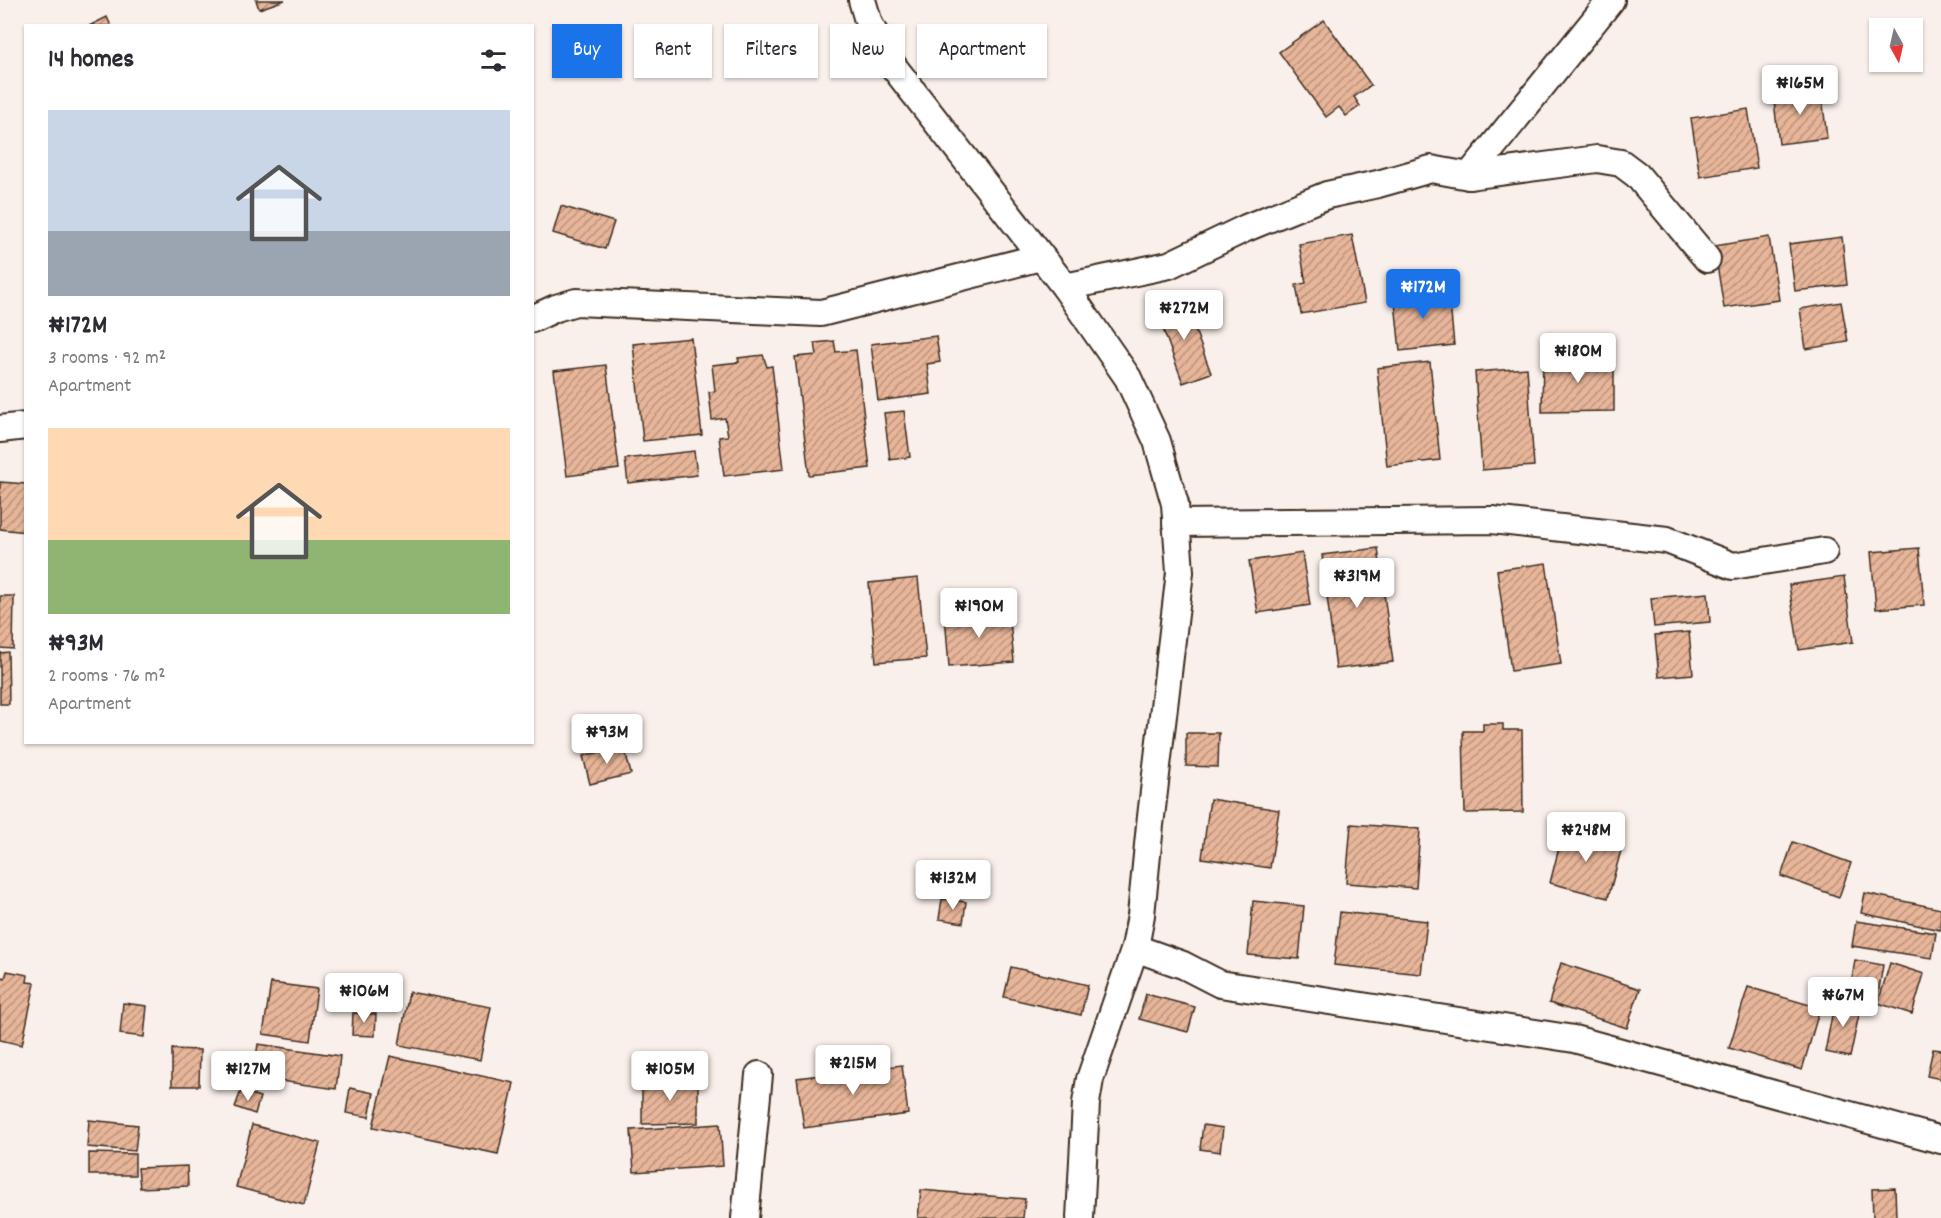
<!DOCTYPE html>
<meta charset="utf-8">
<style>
:root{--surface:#fff;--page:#f7f7f7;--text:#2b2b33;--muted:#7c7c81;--accent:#1a73e8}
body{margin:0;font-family:Dekko,sans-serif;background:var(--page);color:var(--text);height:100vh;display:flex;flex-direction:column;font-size:22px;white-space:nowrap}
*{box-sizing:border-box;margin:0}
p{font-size:20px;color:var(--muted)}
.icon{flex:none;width:33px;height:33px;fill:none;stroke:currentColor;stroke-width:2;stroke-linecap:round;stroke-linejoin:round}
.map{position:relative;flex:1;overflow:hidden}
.details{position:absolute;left:24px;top:24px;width:510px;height:720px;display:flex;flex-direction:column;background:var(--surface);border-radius:0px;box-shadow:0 2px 4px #0004}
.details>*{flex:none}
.guide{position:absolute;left:552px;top:24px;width:570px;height:54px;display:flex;gap:12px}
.needle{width:39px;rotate:172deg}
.fabs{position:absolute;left:1869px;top:18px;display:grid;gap:12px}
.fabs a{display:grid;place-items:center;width:54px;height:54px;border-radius:0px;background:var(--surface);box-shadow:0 2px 4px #0004;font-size:30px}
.price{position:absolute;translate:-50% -51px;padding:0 14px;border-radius:6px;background:#fff;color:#222;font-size:20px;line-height:39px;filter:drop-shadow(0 2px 3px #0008)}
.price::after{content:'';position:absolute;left:50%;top:36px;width:18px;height:14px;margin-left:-9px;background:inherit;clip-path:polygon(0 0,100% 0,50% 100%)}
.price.on{background:var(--accent);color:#fff}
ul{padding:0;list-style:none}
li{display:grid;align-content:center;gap:12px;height:318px;padding:0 24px}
li span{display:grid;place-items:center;height:186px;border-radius:0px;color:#555}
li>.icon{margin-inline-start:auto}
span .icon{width:108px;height:108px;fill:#fffc;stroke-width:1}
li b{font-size:26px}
h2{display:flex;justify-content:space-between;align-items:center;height:72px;padding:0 24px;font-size:26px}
.tag{padding:0 21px;border-radius:0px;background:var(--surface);box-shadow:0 2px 4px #0004;font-size:21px;line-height:54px}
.tag.on{background:var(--accent);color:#fff}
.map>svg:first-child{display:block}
.building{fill:url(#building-hatch);stroke:#3b2a1e;stroke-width:1.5}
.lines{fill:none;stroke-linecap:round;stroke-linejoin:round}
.minor-casing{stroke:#3b2a1e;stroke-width:30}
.minor{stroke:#fff;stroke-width:26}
</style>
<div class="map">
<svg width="1941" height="1218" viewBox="0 0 1941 1218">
<defs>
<pattern id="building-hatch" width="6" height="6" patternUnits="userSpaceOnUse" patternTransform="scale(1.5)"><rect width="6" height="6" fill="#e7b599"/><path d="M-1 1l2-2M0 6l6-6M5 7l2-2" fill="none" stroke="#bc937c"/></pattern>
</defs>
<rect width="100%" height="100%" fill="#faf0eb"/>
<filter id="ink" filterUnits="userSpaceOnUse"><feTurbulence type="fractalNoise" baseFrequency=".0167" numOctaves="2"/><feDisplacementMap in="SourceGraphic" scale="12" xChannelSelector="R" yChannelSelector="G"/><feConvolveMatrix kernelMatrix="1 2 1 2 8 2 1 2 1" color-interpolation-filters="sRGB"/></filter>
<g filter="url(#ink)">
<!-- building -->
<g class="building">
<path d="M256,0h29l-26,9z"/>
<path d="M107,17l4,9h-22z"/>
<path d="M1324,20l47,65 -17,12 6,9 -14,10 -7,-9 -13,10 -47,-65z"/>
<path d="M1821,88l6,50 -48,6 -6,-51z"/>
<path d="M1748,109l9,59 -57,9 -9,-59z"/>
<path d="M561,206l53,16 -9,27 -52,-16z"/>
<path d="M1352,235l13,68 -64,11 -5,-29 10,-2 -7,-39z"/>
<path d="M1769,237l10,63 -55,8 -10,-62z"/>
<path d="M1842,237l5,48 -52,6 -6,-47z"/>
<path d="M1425,289l1,7 23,-3 5,52 -54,6 -6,-59z"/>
<path d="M1184,300l27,73 -28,10 -27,-73z"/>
<path d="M1841,302l7,40 -42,7 -6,-40z"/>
<path d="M936,336l4,26 -13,2 4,30 -53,7 -7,-57z"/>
<path d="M691,338l11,97 -59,6 -10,-97z"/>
<path d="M834,341l2,11 20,-2 14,118 -61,7 -14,-118 22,-2 -2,-12z"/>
<path d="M763,355l4,12 5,-1 12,103 -60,7 -5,-39 9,-1 -3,-18 -13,2 -3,-28 6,-1 -3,-26 27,-3 -1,-4z"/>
<path d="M1543,356h71v55l-72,1z"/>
<path d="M1430,362l10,98 -53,6 -10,-98z"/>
<path d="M606,365l13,104 -52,7 -13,-105z"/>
<path d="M1527,368l7,98 -52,4 -7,-98z"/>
<path d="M904,411l6,46 -20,3 -6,-47z"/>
<path d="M694,451l3,24 -69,8 -3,-24z"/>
<path d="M0,482l26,2v48l-26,-3z"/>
<path d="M1378,548l15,114 -57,7 -14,-114z"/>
<path d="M1919,548l5,57 -48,4 -5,-57z"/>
<path d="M1302,553l8,52 -52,8 -9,-52z"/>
<path d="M1546,563l15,101 -50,7 -14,-101z"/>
<path d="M1844,577l9,65 -54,8 -10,-65z"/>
<path d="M918,578l8,80 -50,4 -7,-79z"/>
<path d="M1708,593l2,29 -56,5 -3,-29z"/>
<path d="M0,596h14l-1,53 -13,-1z"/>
<path d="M1009,610l5,52 -65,5 -4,-52z"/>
<path d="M1689,632l4,42 -34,3 -4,-42z"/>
<path d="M8,652l1,52h-9v-51z"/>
<path d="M1483,724h20v6h19l1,82 -58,1 -2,-82h20z"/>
<path d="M1186,733h33l-1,34 -32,-1z"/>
<path d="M624,746l7,28 -41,10 -7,-28z"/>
<path d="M1210,799l69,11 -9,58 -68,-10z"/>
<path d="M1351,824l69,5 -4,59 -70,-5z"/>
<path d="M1564,828l59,15 -15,55 -58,-15z"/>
<path d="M1793,842l58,21 -12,34 -58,-21z"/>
<path d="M1865,893l76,16 -1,21 -79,-17z"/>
<path d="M942,899l24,3 -3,21 -24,-4z"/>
<path d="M1253,901l51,5 -5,53 -51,-4z"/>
<path d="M1340,912l87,9 -6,53 -87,-9z"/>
<path d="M1856,921l80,12 -4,25 -80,-12z"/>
<path d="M1855,960l28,5 -6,36 -28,-4z"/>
<path d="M1561,963l79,26 -13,39 -78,-25z"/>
<path d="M1890,963l34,11 -12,40 -34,-11z"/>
<path d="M1011,967l77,18 -7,30 -77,-18z"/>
<path d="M7,971l21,4 -1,7 8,1 -13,62 -22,-5v-64l5,2z"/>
<path d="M271,983l46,6 -7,52 -47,-7z"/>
<path d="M1748,987l72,21 -18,62 -73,-22z"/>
<path d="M409,992l82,15 -11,53 -81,-15z"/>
<path d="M1146,994l49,13 -7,25 -49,-13z"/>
<path d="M1835,1000l26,5 -11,52 -25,-5z"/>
<path d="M123,1003l24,3 -3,31 -24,-3z"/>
<path d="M353,1013l23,1 -1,22 -23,-1z"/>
<path d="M258,1044l82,12 -4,33 -83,-12z"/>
<path d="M172,1049l28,1 -1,36h-27z"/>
<path d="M1933,1049l8,1v29l-14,-3z"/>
<path d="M390,1056l124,27 -16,71 -125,-27z"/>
<path d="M902,1065l6,49 -104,14 -7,-50z"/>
<path d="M698,1079v44l-56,1v-44z"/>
<path d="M350,1088l24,5 -5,24 -23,-4z"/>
<path d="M241,1091l19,6 -5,17 -20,-7z"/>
<path d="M89,1120l49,5 -3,26 -48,-4z"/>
<path d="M720,1124l3,42 -89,6 -3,-42z"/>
<path d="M252,1125l68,18 -16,62 -68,-18z"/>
<path d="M1203,1125l20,3 -3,24 -20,-3z"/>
<path d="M89,1153l46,1v21h-46z"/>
<path d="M187,1166l1,20 -48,2 -2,-20z"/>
<path d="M1895,1188l1,30h-23l-1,-29z"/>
<path d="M921,1190l104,9 -2,19h-105z"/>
</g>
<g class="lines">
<defs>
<g id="minor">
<path d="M862,0l7,24 24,42 172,221 63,91 29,63 18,63 5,68 -30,253 -9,90 -6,33 -45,131 -4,24 -6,115"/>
<path d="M1469,176l142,-176"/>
<path d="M1065,287l104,-22 77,-37 81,-33 51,-11 53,-15 38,7 128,-17 24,4 16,12 70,84"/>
<path d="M532,319l24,-11 20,-6 245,11 220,-56"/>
<path d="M0,429l26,-3"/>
<path d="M1176,523l316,-3 175,20 66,26 91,-15"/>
<path d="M1135,948l48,17 37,19 354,55 367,101"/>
<path d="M745,1218l14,-143"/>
</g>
</defs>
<!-- minor casing -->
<use href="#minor" class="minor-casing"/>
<!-- minor -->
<use href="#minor" class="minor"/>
</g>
</g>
</svg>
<div class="fabs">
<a><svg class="needle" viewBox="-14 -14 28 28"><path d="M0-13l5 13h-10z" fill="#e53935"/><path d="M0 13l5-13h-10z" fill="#7c7c81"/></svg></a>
</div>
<b class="price" style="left:1800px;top:116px">₦165M</b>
<b class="price on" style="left:1423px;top:320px">₦172M</b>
<b class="price" style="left:1184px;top:341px">₦272M</b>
<b class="price" style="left:1578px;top:384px">₦180M</b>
<b class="price" style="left:1357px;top:609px">₦319M</b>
<b class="price" style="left:979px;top:639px">₦190M</b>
<b class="price" style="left:607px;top:765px">₦93M</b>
<b class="price" style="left:1586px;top:863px">₦248M</b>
<b class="price" style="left:953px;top:911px">₦132M</b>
<b class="price" style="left:364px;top:1024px">₦106M</b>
<b class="price" style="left:1843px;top:1028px">₦67M</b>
<b class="price" style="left:853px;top:1096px">₦215M</b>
<b class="price" style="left:248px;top:1102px">₦127M</b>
<b class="price" style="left:670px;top:1102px">₦105M</b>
<div class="guide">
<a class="tag on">Buy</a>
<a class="tag">Rent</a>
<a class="tag">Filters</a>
<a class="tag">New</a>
<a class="tag">Apartment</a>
</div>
<section class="details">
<h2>14 homes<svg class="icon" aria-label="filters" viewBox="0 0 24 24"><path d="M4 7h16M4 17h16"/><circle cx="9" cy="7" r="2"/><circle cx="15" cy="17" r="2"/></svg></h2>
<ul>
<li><span style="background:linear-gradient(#c9d6e8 65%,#9aa5b1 0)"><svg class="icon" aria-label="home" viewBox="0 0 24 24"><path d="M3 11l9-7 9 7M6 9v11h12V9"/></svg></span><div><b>₦172M</b><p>3 rooms · 92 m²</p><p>Apartment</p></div></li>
<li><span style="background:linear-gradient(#ffd9b3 60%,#8fb573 0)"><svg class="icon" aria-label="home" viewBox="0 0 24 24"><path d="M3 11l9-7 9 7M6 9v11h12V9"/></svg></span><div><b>₦93M</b><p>2 rooms · 76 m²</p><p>Apartment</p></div></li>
</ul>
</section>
</div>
